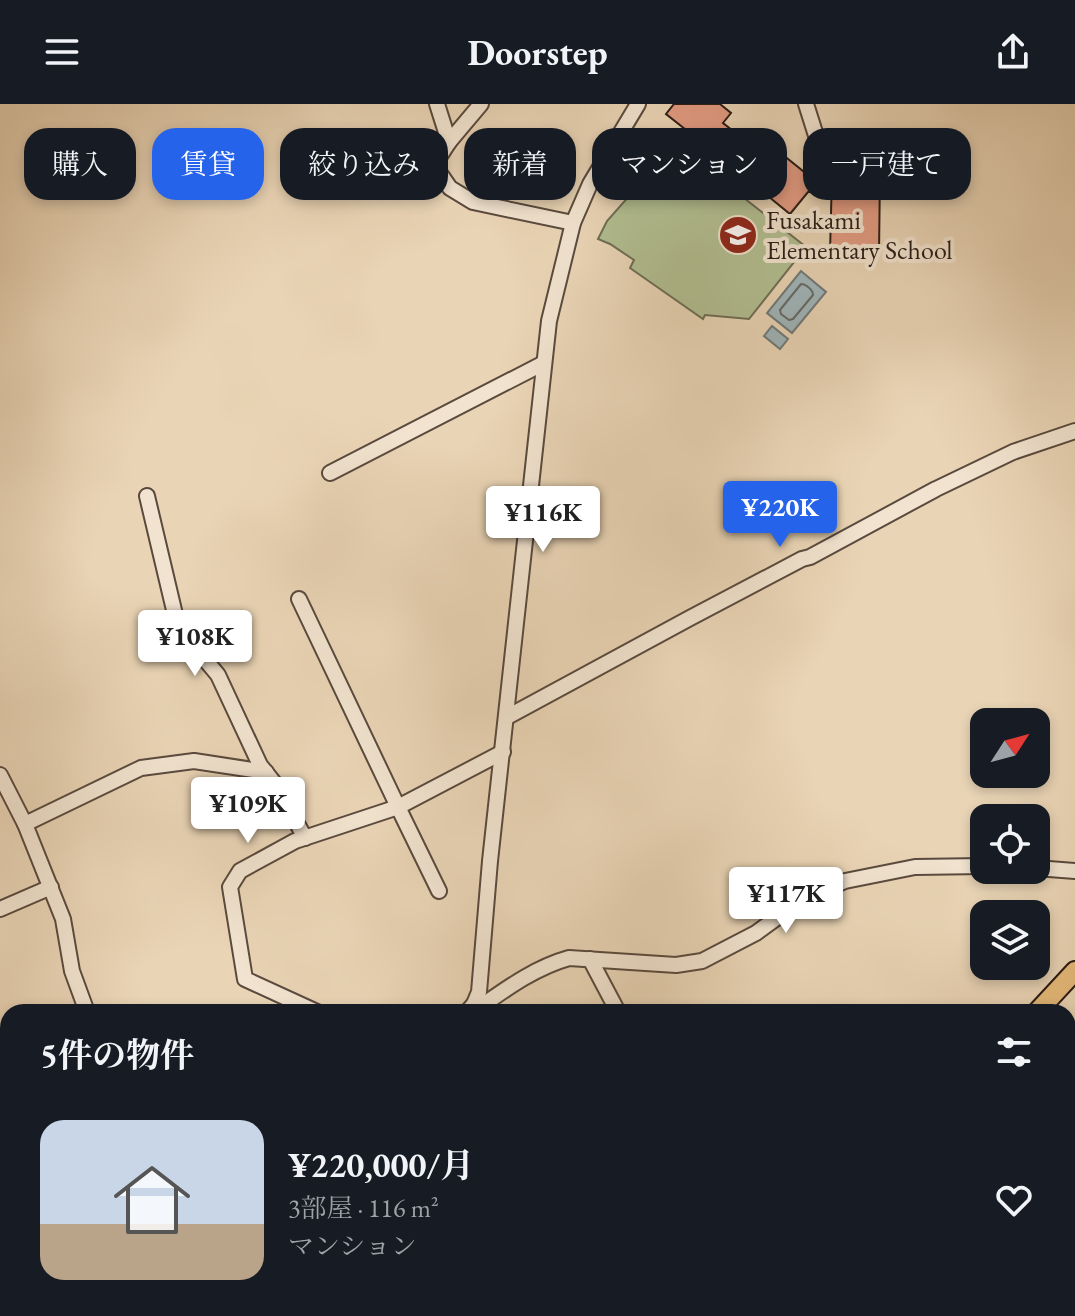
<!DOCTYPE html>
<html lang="ja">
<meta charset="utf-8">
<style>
:root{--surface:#171b24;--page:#20242c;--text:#f1f3f6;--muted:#9ea1a6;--accent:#2563eb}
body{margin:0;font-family:"EB Garamond","Noto Serif JP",serif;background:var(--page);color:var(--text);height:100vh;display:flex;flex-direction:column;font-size:30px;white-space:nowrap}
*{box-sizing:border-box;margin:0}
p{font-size:26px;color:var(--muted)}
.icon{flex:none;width:44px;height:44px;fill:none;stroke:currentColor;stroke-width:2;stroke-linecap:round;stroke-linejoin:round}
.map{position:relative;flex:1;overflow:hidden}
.drawer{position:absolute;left:0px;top:900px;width:1076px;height:312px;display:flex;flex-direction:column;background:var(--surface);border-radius:24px 24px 0 0;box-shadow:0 4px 12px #0003}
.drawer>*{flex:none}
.hud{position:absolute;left:24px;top:24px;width:1028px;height:72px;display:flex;gap:16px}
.needle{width:52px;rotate:54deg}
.controls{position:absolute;left:970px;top:604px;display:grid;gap:16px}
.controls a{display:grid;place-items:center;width:80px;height:80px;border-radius:16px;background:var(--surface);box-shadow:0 4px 12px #0003;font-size:40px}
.price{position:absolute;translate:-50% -68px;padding:0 18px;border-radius:8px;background:#fff;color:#222;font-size:26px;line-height:52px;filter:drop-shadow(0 2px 4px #0008)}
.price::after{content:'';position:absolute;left:50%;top:48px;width:24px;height:18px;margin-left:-12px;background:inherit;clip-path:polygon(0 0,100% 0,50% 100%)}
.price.current{background:var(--accent);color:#fff}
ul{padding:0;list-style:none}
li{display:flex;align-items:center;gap:24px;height:200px;padding:0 40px}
li span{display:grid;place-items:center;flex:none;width:224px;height:160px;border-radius:24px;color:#555}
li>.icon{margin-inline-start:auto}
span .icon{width:96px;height:96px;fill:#fffc;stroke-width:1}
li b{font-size:34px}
h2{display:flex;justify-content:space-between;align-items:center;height:96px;padding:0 40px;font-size:34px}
.tag{padding:0 28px;border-radius:24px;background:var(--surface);box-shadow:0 4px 12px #0003;font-size:28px;line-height:72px}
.tag.current{background:var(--accent);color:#fff}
header{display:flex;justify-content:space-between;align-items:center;height:104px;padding:0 40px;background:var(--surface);font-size:36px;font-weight:700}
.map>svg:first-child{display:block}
.green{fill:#b1be91;stroke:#6e6d54;stroke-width:2}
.water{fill:#9eb5ba;stroke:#707878;stroke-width:2}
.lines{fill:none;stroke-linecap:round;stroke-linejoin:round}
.shore{stroke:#646868;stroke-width:2}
.building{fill:#e29b82;stroke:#2a1c16;stroke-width:2}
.minor-casing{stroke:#5a4a3e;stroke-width:18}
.major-casing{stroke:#2a1c16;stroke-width:22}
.minor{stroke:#f1e3cf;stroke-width:14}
.major{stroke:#e4ba7a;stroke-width:18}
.labels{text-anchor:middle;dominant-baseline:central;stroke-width:8;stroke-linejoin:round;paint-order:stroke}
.poi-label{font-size:26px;fill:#2a1c16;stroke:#f1e3cf;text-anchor:start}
</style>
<header><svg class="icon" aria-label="menu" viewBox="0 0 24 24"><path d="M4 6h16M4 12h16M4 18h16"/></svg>Doorstep<svg class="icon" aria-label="share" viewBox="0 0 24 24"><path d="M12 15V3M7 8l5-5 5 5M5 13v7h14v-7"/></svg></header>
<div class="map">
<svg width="1075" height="1212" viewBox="0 0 1075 1212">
<rect width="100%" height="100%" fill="#e9d4b5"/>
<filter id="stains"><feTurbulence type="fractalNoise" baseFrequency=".0025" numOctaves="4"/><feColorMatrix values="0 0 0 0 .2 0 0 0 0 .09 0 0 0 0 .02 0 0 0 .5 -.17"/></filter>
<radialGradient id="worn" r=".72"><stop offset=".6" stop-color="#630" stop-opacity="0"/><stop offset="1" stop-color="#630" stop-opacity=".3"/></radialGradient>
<!-- green -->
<path class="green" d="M683,51l28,17 95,75 -57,72 -44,-4 -2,4 -73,-51 4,-8 -24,-16 -12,-5 9,-18 53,-60 11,-5z"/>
<!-- water -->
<g class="water">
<path d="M801,167l25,21 -34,41 -25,-20z"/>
<path d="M772,222l16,13 -8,10 -16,-13z"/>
</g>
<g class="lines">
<!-- shore -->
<path class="shore" d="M801,180c5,0 12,6 12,11l-20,24 -4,1 -8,-6 -1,-4z"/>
</g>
<!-- building -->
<g class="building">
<path d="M674,0h46l11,9 -8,10 32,25 7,-10 67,54h-21l-18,22 -79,-64 -4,6 -22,-18 5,-5 -24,-19z"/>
<path d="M865,67h15l-1,83 -23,-1v3l-26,-3 2,-79z"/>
</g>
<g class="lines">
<defs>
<g id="minor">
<path d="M437,0l12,38 32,-38"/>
<path d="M806,0l19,60 55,-4"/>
<path d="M449,38l-15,23 16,23 23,14 100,21"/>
<path d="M330,369l214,-110"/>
<path d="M147,392l31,131 40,48 42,90 16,20 29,53"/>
<path d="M299,495l99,208 105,-55"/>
<path d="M507,613l183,-99 112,-59 8,-2 126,-68 77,-37 62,-21"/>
<path d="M0,671l25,49 38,95 9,52 15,41"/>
<path d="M25,720l116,-56 53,-7 72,11"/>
<path d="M1036,764l39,3"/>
<path d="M0,805l51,-22"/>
<path d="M590,855l28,53"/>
<path d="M474,900l9,1c27,-19 54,-38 86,-47l107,7 26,-4 54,-28 48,-35 41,-17 70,-14 69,-1"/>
<path d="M317,908l-72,-33 -15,-92 10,-16 55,-30 103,-34 41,84"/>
<path d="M467,908l7,-8 5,-12 11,-131 59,-540 24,-98 17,-39 48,-80"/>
<path d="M192,1204l2,8"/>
<path d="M346,1204l4,8"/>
<path d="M787,1204l4,8"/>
<path d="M0,1205l8,-5"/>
</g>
<g id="major">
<path d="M1037,908l38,-41"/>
<path d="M752,1212l7,-8"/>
</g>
</defs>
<!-- minor casing -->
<use href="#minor" class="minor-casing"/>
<!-- major casing -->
<use href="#major" class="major-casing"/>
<!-- minor -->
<use href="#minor" class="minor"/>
<!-- major -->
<use href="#major" class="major"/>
</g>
<!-- icons -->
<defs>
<symbol id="school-disc" viewBox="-11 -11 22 22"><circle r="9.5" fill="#8f2418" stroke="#f1e3cf"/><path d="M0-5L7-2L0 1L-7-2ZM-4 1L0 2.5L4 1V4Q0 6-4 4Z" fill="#fff"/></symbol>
</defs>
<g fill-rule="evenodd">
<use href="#school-disc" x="716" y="109" width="44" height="44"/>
</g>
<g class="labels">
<!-- poi labels -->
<g class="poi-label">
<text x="766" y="116">Fusakami<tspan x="766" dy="30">Elementary School</tspan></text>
</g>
</g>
<rect width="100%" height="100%" filter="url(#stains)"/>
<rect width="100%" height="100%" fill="url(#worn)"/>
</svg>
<div class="controls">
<a><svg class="needle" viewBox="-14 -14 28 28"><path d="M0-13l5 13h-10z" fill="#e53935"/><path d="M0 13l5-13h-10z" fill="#9ea1a6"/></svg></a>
<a><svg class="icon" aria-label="locate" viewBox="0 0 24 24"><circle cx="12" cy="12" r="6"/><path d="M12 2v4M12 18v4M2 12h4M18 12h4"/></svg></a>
<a><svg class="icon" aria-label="layers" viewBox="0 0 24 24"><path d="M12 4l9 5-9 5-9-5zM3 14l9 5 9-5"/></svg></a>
</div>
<b class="price current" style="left:780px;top:445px">¥220K</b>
<b class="price" style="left:543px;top:450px">¥116K</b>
<b class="price" style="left:195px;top:574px">¥108K</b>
<b class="price" style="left:248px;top:741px">¥109K</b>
<b class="price" style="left:786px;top:831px">¥117K</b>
<div class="hud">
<a class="tag">購入</a>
<a class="tag current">賃貸</a>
<a class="tag">絞り込み</a>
<a class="tag">新着</a>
<a class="tag">マンション</a>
<a class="tag">一戸建て</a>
</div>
<section class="drawer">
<h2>5件の物件<svg class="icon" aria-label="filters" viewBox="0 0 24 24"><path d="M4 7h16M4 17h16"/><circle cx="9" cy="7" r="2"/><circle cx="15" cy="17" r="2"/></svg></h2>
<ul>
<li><span style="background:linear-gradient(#c9d6e8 65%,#b9a48a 0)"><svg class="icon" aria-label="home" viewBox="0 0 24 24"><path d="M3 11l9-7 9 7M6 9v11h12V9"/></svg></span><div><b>¥220,000/月</b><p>3部屋 · 116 m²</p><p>マンション</p></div><svg class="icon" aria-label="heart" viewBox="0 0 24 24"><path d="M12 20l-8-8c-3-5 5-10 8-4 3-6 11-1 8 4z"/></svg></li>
</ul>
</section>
</div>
